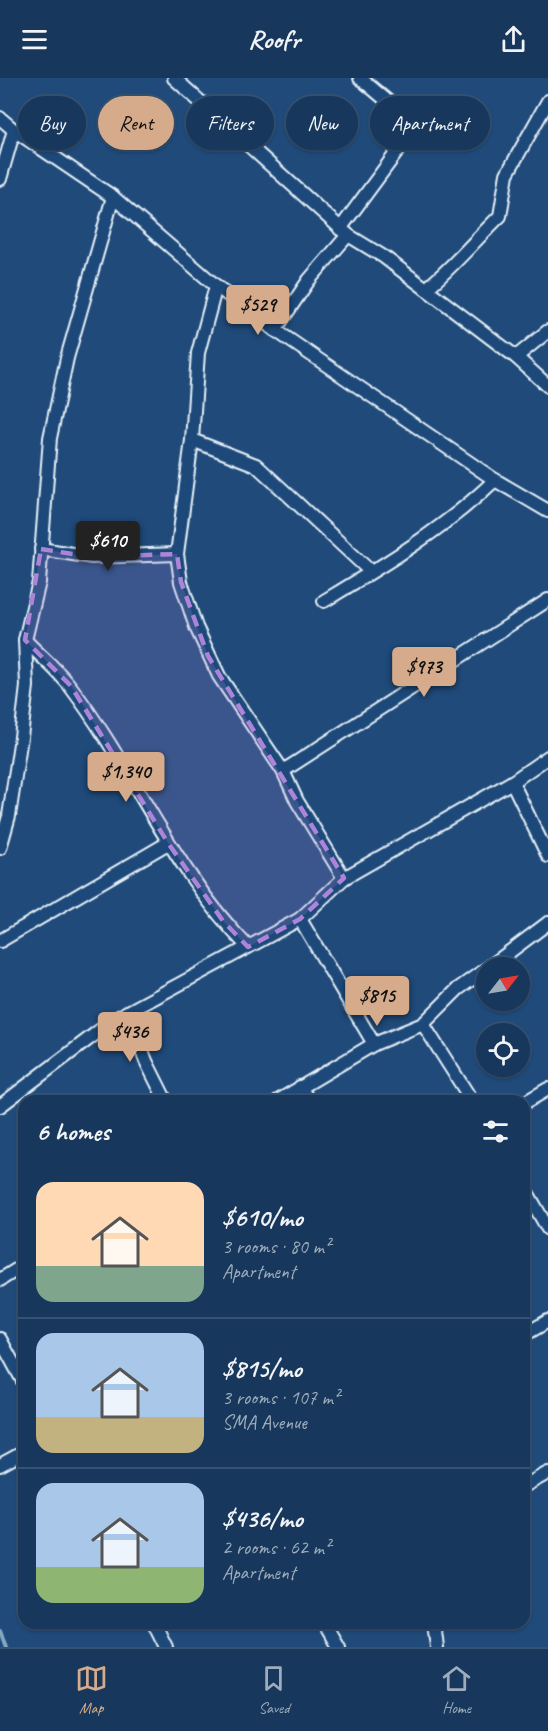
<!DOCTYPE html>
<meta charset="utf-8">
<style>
:root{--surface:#17385c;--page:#203f62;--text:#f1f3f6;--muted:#9eacbb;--line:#365272;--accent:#d6ab8b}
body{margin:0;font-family:Caveat,sans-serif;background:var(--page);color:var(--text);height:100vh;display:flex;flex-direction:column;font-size:22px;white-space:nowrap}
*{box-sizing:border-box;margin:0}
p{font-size:20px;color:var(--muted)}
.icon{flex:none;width:33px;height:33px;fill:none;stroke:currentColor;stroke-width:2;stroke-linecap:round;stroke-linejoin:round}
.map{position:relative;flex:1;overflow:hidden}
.sheet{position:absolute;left:18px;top:1017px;width:512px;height:534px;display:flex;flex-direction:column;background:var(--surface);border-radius:18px;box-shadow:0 2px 4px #0004,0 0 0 2px var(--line)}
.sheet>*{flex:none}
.hud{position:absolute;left:18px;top:18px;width:513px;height:54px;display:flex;gap:12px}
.needle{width:39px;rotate:59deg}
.tools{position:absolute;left:476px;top:879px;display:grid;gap:12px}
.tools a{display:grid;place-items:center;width:54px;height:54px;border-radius:50%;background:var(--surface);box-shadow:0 2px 4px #0004,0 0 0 2px var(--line);font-size:30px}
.price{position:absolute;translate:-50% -51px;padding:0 14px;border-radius:6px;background:var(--accent);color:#111;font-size:20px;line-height:39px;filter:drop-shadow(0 2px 3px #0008)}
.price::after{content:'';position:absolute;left:50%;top:36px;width:18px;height:14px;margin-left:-9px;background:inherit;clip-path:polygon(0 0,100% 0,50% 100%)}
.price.selected{background:#222;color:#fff}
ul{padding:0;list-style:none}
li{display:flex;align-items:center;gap:18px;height:150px;padding:0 18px}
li+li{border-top:2px solid var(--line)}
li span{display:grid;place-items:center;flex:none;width:168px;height:120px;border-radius:18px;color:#555}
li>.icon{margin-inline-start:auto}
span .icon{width:72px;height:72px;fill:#fffc;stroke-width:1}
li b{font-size:26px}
h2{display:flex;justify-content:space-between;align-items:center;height:72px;padding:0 18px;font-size:26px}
.tag{padding:0 21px;border-radius:27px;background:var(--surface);box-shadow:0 2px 4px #0004,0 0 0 2px var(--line);font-size:21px;line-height:54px}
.tag.selected{background:var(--accent);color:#111}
header{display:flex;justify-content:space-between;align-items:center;height:78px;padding:0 18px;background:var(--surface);font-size:27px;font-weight:700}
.tab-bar{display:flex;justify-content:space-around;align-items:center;height:84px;border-top:2px solid var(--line);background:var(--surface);font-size:16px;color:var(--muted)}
.tab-bar a{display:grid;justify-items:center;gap:3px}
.tab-bar .selected{color:var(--accent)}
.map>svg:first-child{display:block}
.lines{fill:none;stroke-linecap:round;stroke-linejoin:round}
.stream{stroke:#85aac1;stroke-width:4}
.minor-casing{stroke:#e8f1f8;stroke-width:16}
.minor{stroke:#1f4a7a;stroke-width:12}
.marked{fill:#ac85d9;fill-opacity:0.2;stroke:#ac85d9;stroke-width:4.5;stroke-dasharray:12 8;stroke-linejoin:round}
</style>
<header><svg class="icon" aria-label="menu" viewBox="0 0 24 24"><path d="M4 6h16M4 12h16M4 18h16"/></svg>Roofr<svg class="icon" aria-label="share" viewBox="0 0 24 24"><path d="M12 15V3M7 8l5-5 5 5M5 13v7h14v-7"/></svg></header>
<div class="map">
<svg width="548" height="1569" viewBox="0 0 548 1569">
<rect width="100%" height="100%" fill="#1f4a7a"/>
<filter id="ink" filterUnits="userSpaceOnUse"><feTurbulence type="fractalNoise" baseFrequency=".0167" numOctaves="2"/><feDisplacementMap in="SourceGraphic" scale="12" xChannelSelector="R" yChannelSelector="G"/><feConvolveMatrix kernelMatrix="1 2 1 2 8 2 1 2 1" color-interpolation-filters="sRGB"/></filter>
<g filter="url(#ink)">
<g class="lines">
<!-- stream -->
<path class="stream" d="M0,1553l6,16"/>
<defs>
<g id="minor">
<path d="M174,0l174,157 36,22 132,100 32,29"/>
<path d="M0,40l14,12 99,67 103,89 59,44 220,150 53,31"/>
<path d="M0,101l14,-49"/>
<path d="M340,151l71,-96 2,-7 -3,-6 -50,-42"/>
<path d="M216,208l-18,67 -6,87 -15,114 4,28 15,45 23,49 64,95 14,30 47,77"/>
<path d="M426,211c27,-22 49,-49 74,-73l7,-42 41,-73"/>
<path d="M275,252l34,-50 39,-45"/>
<path d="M516,279l32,-26"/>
<path d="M192,362l64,25 114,106"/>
<path d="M41,471l51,8 85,-3"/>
<path d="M324,523c60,-36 120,-72 171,-121"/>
<path d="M25,562c15,16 32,29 45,46 64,84 103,185 178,261"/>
<path d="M283,693l265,-171"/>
<path d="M512,704l36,74"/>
<path d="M0,770l9,-32 12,-79 6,-51 -2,-46 14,-58 11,-144 17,-80 46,-161"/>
<path d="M300,841l74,125"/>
<path d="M0,863l168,-98"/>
<path d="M488,890l60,-45"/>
<path d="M127,934l19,49 20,40"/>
<path d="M423,946l49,77"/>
<path d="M300,1009l9,14"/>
<path d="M278,1023l96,-57 49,-20 35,-35 28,-20"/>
<path d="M524,1025l24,-14"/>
<path d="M0,1028l115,-87 185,-100 44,-41 168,-96 36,-25"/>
<path d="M524,1109l24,42"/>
<path d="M0,1202l24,-15"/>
<path d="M524,1257l24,-14"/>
<path d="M0,1261l24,44"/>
<path d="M0,1387l24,-13"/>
<path d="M524,1408l24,-13"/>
<path d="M154,1545l12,24"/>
<path d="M324,1545l14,24"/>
<path d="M434,1545l3,24"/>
</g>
</defs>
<!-- minor casing -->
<use href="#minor" class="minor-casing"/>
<!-- minor -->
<use href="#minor" class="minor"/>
</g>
</g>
<!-- marked area -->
<path class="marked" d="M41,471l51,8 85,-3 4,28 27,74 136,222 -44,41 -52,28 -25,-26 -55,-78 -97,-157 -46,-46z"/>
</svg>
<div class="tools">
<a><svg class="needle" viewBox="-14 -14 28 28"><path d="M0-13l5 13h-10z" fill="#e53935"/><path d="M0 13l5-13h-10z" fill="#9eacbb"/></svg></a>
<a><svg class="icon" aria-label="locate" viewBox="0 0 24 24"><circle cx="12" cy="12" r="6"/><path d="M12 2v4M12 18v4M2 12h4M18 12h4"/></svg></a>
</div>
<b class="price" style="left:258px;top:258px">$529</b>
<b class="price selected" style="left:108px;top:494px">$610</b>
<b class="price" style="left:424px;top:620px">$973</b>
<b class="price" style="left:126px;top:725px">$1,340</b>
<b class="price" style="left:377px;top:949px">$815</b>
<b class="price" style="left:130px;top:985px">$436</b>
<div class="hud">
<a class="tag">Buy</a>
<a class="tag selected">Rent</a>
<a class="tag">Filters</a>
<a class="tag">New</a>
<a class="tag">Apartment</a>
</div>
<section class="sheet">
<h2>6 homes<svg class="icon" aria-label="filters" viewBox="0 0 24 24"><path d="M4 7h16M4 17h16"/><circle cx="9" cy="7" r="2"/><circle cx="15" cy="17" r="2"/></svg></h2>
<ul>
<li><span style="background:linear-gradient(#ffd9b3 70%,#7fa58c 0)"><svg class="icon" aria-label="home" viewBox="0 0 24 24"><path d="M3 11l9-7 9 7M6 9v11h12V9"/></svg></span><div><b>$610/mo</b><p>3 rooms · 80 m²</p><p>Apartment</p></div></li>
<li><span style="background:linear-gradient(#a9c7e8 70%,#c2b280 0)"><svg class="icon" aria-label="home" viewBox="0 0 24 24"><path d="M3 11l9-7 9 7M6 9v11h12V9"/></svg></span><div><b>$815/mo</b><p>3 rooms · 107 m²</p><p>SMA Avenue</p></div></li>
<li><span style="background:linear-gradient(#a9c7e8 70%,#8fb573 0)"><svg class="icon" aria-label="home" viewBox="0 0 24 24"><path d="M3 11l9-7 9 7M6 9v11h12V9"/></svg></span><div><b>$436/mo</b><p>2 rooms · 62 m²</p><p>Apartment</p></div></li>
</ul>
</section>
</div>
<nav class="tab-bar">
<a class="selected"><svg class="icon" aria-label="map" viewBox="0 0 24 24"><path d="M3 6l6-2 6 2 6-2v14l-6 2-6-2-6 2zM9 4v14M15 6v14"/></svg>Map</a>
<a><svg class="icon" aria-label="saved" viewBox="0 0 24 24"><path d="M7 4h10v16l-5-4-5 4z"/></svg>Saved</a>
<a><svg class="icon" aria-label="home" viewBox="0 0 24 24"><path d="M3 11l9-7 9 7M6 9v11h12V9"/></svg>Home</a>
</nav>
